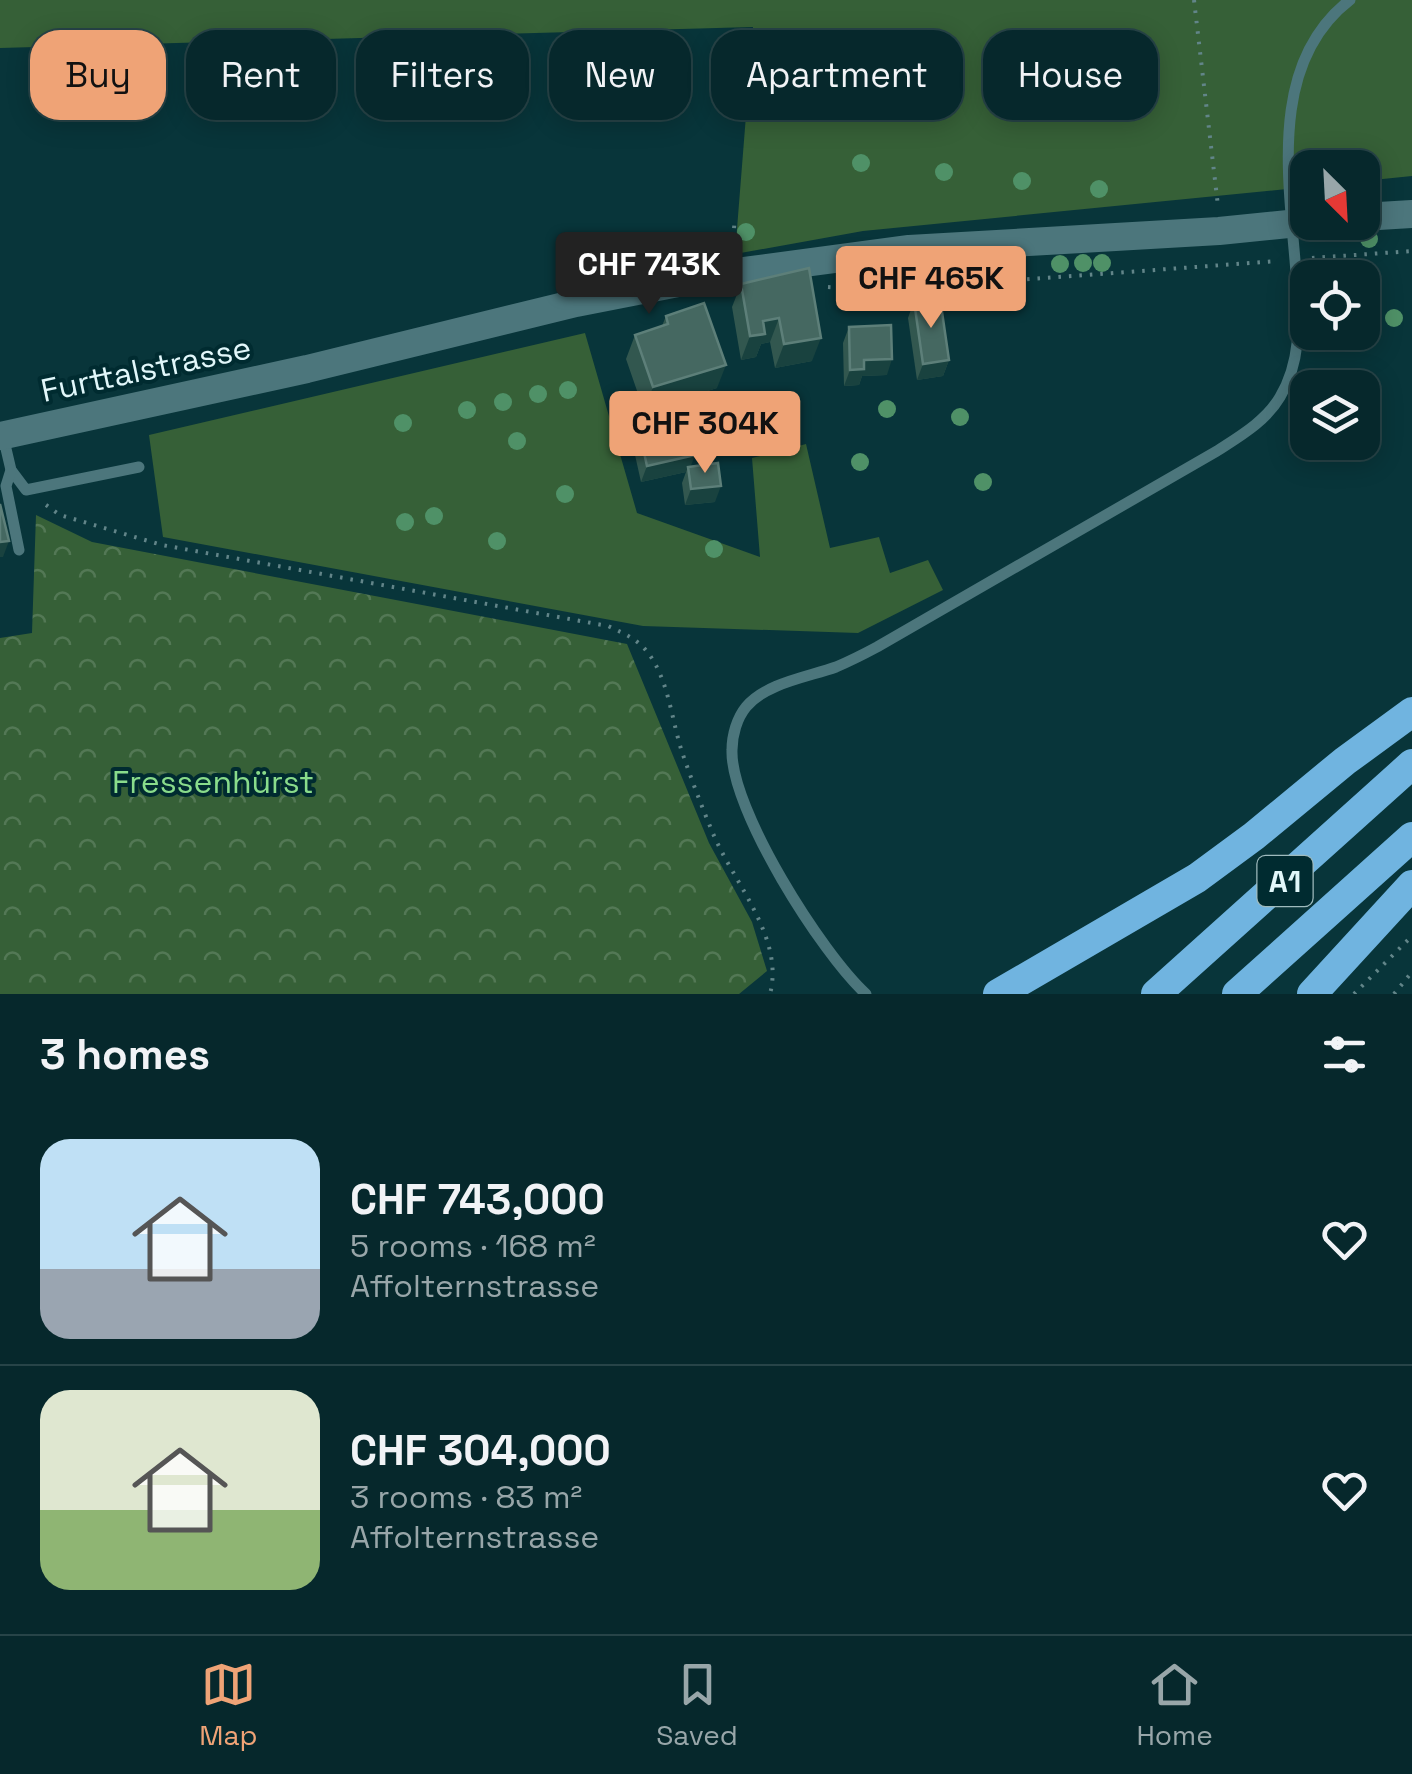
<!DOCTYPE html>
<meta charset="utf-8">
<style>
:root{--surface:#06282c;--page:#143438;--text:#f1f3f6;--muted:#98a6a9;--line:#274448;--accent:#efa376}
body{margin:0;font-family:"Space Grotesk",sans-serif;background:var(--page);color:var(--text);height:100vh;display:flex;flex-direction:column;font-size:38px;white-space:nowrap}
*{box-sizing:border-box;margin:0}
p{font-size:32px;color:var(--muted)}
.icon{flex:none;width:55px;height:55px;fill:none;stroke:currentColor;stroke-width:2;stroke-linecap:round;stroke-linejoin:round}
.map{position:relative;height:994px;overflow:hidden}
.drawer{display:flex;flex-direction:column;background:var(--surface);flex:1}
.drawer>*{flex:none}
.hud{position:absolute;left:30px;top:30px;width:1352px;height:90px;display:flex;gap:20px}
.needle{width:65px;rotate:156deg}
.tools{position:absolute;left:1290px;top:150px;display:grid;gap:20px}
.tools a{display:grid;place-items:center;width:90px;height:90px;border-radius:20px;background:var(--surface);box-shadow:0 5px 25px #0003,0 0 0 2px var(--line);font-size:50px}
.price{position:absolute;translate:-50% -85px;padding:0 22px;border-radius:10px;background:var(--accent);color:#111;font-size:32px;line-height:65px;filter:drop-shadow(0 2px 5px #0008)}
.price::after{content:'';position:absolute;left:50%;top:60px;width:30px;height:22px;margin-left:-15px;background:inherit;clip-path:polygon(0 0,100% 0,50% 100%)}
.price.current{background:#222;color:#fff}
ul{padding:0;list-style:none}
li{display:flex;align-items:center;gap:30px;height:250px;padding:0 40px}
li+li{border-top:2px solid var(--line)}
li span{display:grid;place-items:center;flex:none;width:280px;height:200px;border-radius:30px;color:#555}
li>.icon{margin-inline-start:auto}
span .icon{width:120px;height:120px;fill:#fffc;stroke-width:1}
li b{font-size:42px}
h2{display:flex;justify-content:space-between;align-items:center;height:120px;padding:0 40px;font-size:42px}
.pill{padding:0 35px;border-radius:30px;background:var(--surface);box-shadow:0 5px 25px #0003,0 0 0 2px var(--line);font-size:35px;line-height:90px}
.pill.current{background:var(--accent);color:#111}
.tab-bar{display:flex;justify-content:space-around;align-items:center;height:140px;border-top:2px solid var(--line);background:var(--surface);font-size:28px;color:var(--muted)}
.tab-bar a{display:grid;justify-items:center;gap:5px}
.tab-bar .current{color:var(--accent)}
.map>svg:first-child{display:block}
.grass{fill:#366037}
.forest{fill:url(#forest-crowns)}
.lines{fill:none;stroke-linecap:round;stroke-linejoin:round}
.path{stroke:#628589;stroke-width:4;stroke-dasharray:2.5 8;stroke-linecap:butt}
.service{stroke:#4c767c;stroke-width:11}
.tertiary{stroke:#4c767c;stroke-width:28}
.motorway{stroke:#70b4e0;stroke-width:30}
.tree{fill:#4f9167}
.wall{fill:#32574f}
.shaded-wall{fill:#19423f}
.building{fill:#456861;stroke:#5d7f79;stroke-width:2.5}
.labels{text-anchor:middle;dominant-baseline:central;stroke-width:8;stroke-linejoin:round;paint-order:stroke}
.shield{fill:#002b30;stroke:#9ebabd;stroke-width:2.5}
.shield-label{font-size:30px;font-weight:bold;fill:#e1f7fa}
.street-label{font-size:32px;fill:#e1f7fa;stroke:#002b30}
.park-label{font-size:32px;fill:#89dc8b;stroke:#002b30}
</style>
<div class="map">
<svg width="1412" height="994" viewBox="0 0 1412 994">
<defs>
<pattern id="forest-crowns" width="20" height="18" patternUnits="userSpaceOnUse" patternTransform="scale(2.5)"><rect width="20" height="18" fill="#366037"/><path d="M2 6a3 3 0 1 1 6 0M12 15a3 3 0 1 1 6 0" fill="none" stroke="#537855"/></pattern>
</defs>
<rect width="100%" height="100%" fill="#08353a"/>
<!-- grass -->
<g class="grass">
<path d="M0,0h1412v176l-49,5 -1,-13h-54l-1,19 -444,44 -128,23 18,-227 -753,21z"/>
<path d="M585,333l52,180 123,44 -8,-99 54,-14 24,104 49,-11 11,36 38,-13 15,30 -85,43 -215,-7 -480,-89 -14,-102z"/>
</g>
<!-- forest -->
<path class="forest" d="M36,515l56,27 535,102 82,199 43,79 15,49 -28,23h-739v-356l32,-5z"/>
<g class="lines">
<!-- path -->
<g class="path">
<path d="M1194,0l24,206"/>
<path d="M732,249l3,-31"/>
<path d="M1312,258l100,-7"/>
<path d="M828,287l52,3 398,-29"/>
<path d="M46,505l14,10 102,30 446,81c17,8 32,14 43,31 18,27 21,64 31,95 9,26 19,53 30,79 20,50 73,106 58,163"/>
<path d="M1354,994l58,-58"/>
<path d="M1394,994l18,-22"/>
</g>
<!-- service -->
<g class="service">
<path d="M3,436l8,34 15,20 113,-23"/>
<path d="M11,470l-5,16 13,64"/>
<path d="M866,994c-44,-40 -136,-185 -134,-244 0,-15 5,-32 14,-43 20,-24 62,-30 90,-40 14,-6 28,-13 41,-20l340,-196c23,-15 49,-30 63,-54 21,-35 19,-73 17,-111 -6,-95 -33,-220 53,-286"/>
</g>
<!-- tertiary -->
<g class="tertiary">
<path d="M1362,217l50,-3"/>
<path d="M0,436l307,-67 269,-66 153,-30 180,-24 310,-18 89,-9"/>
</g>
<!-- motorway -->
<g class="motorway">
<path d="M998,994l199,-116 57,-42 91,-75 67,-49"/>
<path d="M1156,994l256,-230"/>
<path d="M1237,994l175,-157"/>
<path d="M1312,994l100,-109"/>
</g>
</g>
<!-- trees -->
<g class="tree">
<circle cx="861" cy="163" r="9"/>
<circle cx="944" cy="172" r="9"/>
<circle cx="1022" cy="181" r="9"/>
<circle cx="1099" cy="189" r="9"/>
<circle cx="746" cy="232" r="9"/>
<circle cx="1369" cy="239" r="9"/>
<circle cx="1083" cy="263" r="9"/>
<circle cx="1102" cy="263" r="9"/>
<circle cx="1060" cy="264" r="9"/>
<circle cx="966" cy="271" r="9"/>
<circle cx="925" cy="272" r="9"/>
<circle cx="1394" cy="318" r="9"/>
<circle cx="568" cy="390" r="9"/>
<circle cx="538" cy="394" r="9"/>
<circle cx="503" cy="402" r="9"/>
<circle cx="887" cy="409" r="9"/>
<circle cx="467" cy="410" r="9"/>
<circle cx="960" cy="417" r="9"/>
<circle cx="403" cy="423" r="9"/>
<circle cx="517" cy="441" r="9"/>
<circle cx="860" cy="462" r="9"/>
<circle cx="983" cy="482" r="9"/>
<circle cx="565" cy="494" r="9"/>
<circle cx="434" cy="516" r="9"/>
<circle cx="405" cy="522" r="9"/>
<circle cx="497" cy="541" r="9"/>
<circle cx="714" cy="549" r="9"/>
</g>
<!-- wall -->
<g class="wall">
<path d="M809,268l3,93 -37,7 -5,-26 -9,2 -5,13 -15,3 -9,-53 9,-23z"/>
<path d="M914,301l35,59 -6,16 -26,4 -9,-62z"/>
<path d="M666,316l51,72 -73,23 -18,-52 9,-24 27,-9z"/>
<path d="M849,327l38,48 -25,1 -3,9 -15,1 -1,-43z"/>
<path d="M637,421l54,45 24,36 -30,3 -3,-22 4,-11 -45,10 -10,-45z"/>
</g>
<!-- shaded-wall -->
<g class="shaded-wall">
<path d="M779,318l-9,24 -9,2 -5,13 -15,3 9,-24 13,-15z"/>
<path d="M821,338l-9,23 -37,7 9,-24z"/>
<path d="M892,359l-5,16 -25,1 -3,9 -15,1 6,-16 14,-10z"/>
<path d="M949,360l-6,16 -26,4 6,-16z"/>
<path d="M726,365l-9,23 -73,23 9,-24z"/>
<path d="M695,455l-6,16 -1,-4 -2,5 -45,10 6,-16z"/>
<path d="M721,486l-6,16 -30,3 6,-16z"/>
<path d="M9,541l-6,16h-3v-15z"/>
</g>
<!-- building -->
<g class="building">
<path d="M809,268l12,70 -37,6 -5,-26 -16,3 2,13 -15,2 -9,-52z"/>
<path d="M940,298l9,62 -26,4 -9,-63z"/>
<path d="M704,303l22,62 -73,22 -18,-52 33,-11 -2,-8z"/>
<path d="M891,325l1,34 -28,1v9l-14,1 -1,-43z"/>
<path d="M685,410l10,45 -48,11 -10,-45z"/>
<path d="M718,463l3,23 -30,3 -3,-22z"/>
<path d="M0,504l9,37 -9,1z"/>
</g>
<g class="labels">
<!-- shield labels -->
<rect class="shield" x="1257.5" y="856" width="55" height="50" rx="8"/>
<g class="shield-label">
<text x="1285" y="881">A1</text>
</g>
<!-- street labels -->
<g class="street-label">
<text transform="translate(146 369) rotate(-12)">Furttalstrasse</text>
</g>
<!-- park labels -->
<g class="park-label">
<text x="213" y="782">Fressenhürst</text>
</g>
</g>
</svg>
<div class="tools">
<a><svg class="needle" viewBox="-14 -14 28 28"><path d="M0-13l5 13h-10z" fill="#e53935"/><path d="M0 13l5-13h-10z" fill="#98a6a9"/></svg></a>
<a><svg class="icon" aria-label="locate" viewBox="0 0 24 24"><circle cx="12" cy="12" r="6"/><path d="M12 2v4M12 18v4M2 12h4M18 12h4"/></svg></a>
<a><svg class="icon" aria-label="layers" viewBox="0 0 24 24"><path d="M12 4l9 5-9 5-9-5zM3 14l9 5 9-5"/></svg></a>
</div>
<b class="price current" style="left:649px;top:317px">CHF 743K</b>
<b class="price" style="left:931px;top:331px">CHF 465K</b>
<b class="price" style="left:705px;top:476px">CHF 304K</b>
<div class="hud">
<a class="pill current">Buy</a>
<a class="pill">Rent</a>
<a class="pill">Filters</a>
<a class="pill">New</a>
<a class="pill">Apartment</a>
<a class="pill">House</a>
</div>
</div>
<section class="drawer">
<h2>3 homes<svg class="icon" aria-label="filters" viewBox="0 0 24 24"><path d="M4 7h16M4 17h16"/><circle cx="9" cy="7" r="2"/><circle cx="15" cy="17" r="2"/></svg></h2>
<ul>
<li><span style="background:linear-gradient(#bfe0f5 65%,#9aa5b1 0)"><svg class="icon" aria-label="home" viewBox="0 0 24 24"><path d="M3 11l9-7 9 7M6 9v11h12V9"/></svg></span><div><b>CHF 743,000</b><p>5 rooms · 168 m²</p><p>Affolternstrasse</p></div><svg class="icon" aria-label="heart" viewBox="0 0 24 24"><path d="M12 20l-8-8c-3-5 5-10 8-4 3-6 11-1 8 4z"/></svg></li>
<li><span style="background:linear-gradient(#dfe7d0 60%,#8fb573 0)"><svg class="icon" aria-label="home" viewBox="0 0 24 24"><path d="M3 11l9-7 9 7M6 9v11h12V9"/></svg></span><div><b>CHF 304,000</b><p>3 rooms · 83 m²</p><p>Affolternstrasse</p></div><svg class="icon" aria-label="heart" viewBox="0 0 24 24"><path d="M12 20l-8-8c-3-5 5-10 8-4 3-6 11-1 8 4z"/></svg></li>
</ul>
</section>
<nav class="tab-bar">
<a class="current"><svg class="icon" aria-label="map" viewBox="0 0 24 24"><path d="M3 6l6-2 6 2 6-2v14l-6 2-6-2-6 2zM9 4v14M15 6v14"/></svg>Map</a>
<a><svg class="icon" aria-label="saved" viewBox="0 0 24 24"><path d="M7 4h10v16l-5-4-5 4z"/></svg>Saved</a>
<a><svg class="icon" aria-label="home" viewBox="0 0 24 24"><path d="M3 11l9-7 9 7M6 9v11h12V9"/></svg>Home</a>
</nav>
